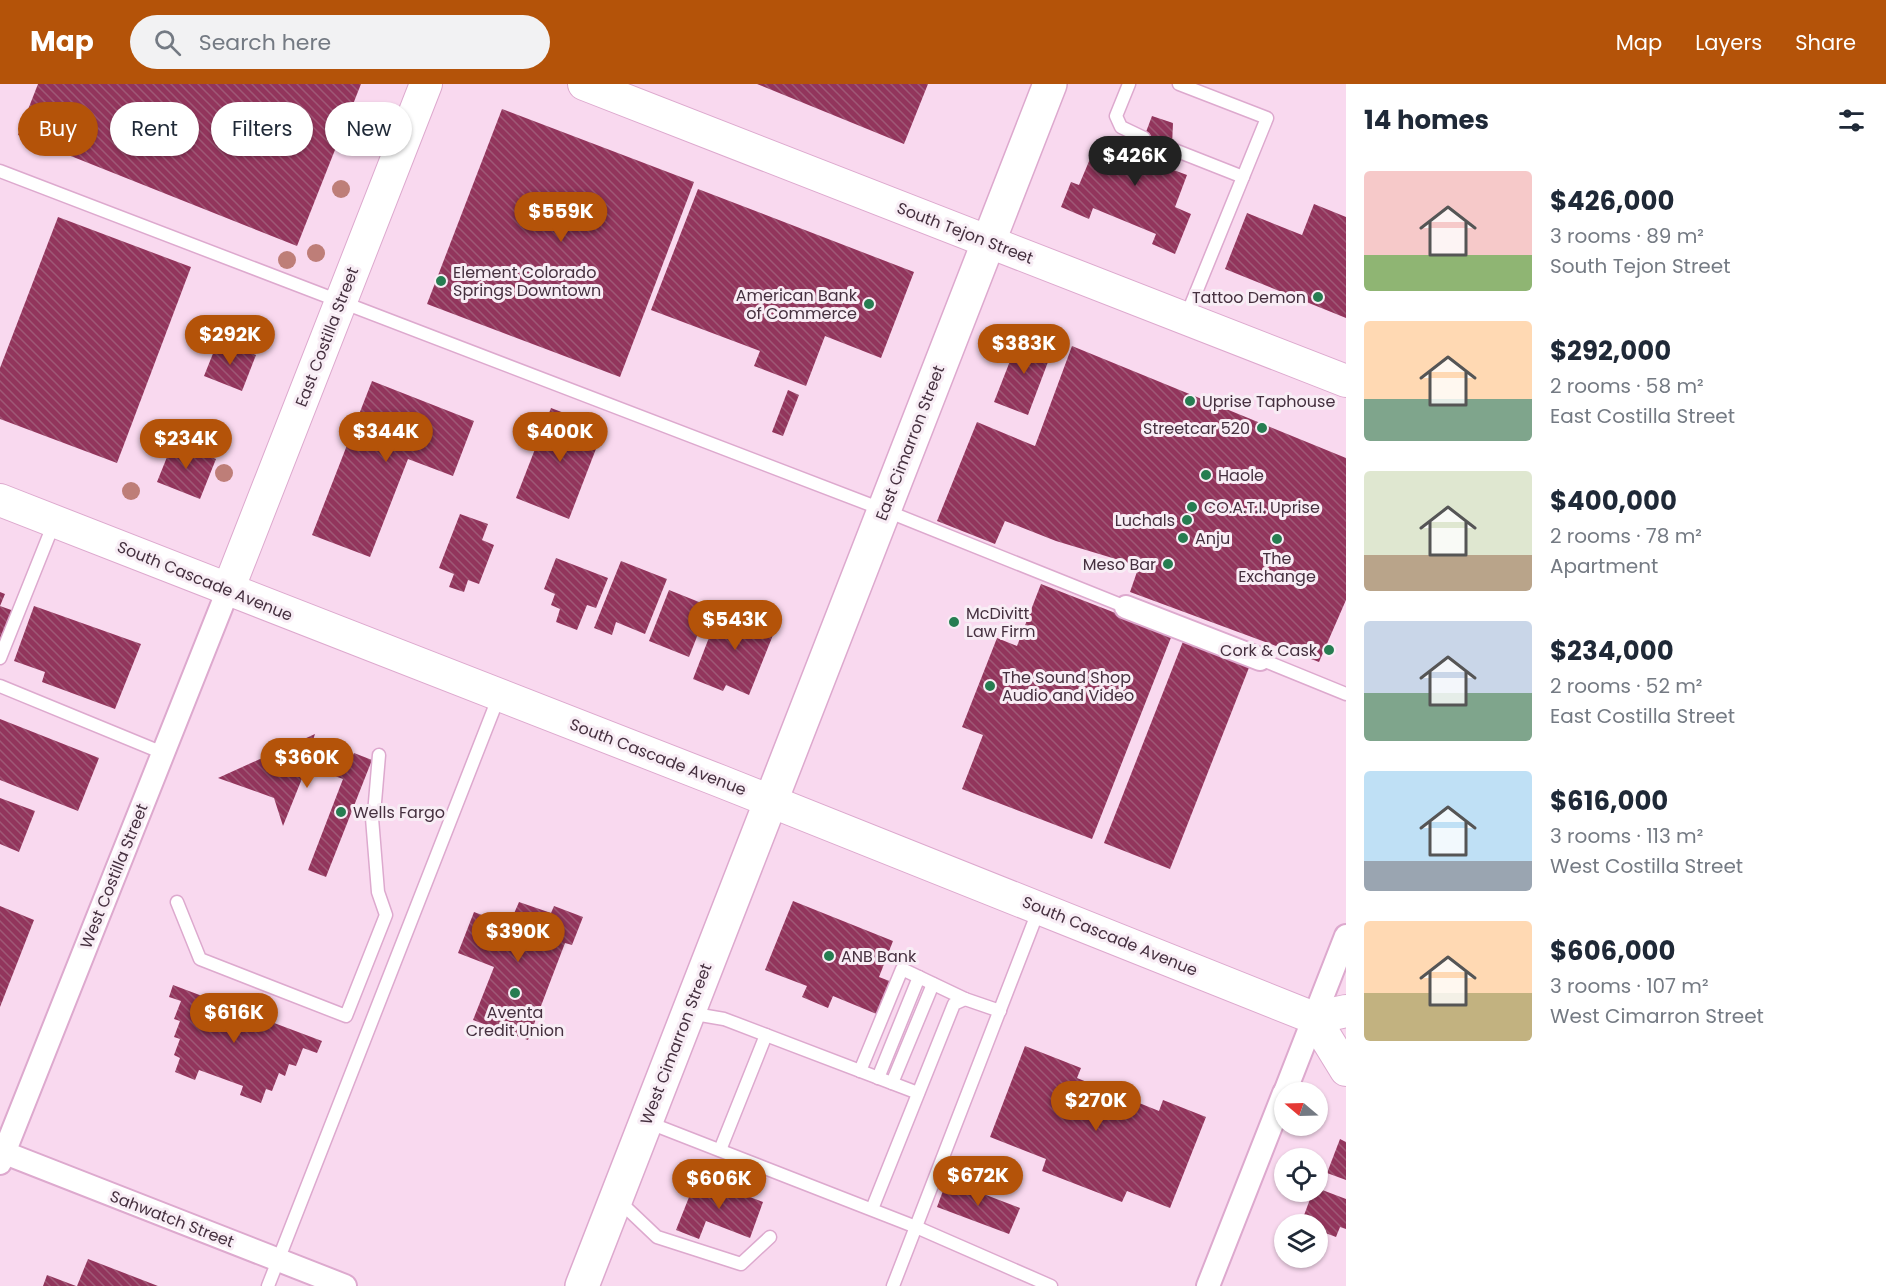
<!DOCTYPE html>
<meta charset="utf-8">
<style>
:root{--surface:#fff;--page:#f2f2f3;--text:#1f2937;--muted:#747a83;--accent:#b45309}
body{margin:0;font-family:Poppins,sans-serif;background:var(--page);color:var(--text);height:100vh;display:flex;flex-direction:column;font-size:22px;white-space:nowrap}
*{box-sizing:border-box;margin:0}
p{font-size:20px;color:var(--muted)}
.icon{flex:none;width:33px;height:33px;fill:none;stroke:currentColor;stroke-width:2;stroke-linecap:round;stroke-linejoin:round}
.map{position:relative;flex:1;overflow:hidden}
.side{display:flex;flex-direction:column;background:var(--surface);width:540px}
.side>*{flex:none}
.top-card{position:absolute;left:18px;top:18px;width:570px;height:54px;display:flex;gap:12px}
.needle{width:39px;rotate:289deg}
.controls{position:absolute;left:1274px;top:998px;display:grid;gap:12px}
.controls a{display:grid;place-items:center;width:54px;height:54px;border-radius:50%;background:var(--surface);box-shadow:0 2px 4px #0004;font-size:30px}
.price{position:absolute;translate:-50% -51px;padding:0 14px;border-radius:21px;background:var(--accent);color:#fff;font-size:20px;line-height:39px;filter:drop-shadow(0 2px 3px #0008)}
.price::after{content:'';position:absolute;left:50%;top:36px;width:18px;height:14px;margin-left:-9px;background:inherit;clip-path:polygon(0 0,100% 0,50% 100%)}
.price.selected{background:#222;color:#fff}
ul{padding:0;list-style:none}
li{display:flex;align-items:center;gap:18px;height:150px;padding:0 18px}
li span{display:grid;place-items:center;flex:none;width:168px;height:120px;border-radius:6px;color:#555}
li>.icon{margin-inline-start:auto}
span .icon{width:72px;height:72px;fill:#fffc;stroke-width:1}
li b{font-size:26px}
h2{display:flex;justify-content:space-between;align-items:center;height:72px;padding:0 18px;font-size:26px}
.chip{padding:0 21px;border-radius:27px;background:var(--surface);box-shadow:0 2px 4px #0004;font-size:21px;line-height:54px}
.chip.selected{background:var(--accent);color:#fff}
header{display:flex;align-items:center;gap:36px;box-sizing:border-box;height:84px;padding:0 30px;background:var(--accent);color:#fff}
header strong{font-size:28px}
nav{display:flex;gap:33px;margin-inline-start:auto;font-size:21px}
.search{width:420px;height:54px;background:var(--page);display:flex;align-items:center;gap:15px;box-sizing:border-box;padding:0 21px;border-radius:33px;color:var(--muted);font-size:22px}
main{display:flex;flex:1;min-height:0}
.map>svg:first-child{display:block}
.building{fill:url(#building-back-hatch)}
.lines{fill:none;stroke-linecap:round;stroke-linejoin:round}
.lane-casing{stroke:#dda9ce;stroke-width:15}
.street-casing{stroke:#dda9ce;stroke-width:26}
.secondary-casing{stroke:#dda9ce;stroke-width:34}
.primary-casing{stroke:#dda9ce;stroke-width:36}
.lane{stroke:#fff;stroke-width:12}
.street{stroke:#fff;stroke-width:22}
.secondary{stroke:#fff;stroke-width:32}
.primary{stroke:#fff;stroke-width:33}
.tree{fill:#be7e78}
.poi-dot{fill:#267d51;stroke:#f8edf5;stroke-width:2}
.labels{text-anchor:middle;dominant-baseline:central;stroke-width:6;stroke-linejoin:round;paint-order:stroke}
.street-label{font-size:16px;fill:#45303f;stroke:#f8edf5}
.poi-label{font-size:16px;fill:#45303f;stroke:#f8edf5;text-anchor:start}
</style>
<header>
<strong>Map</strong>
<div class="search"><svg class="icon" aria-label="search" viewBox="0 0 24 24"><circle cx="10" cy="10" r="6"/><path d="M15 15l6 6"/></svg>Search here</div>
<nav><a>Map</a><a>Layers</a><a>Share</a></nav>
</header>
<main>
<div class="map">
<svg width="1346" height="1202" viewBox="0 0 1346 1202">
<defs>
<pattern id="building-back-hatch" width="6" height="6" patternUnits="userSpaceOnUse" patternTransform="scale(1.5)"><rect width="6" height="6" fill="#92355c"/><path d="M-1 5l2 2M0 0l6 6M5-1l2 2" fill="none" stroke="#9f5876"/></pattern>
</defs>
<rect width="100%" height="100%" fill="#f9d9ef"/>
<!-- building -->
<g class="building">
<path d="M38,0h323l-64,162 -279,-111z"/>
<path d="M757,0h171l-24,60z"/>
<path d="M502,25l192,73 -74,195 -193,-73z"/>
<path d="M1152,32l21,7 -2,46 16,6 -12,32 16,7 -16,40 -23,-10 4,-10 -63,-26 -4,11 -28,-12 10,-25 8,3 19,-45 39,16z"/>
<path d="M698,105l216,83 -33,86 -56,-22 -19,50 -52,-20 6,-15 -109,-41z"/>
<path d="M1314,120l32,13v101l-121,-49 22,-56 55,22z"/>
<path d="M58,133l133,50 -74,196 -117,-44v-51z"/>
<path d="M1031,252l19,7 -4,9 5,2 -23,61 -34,-13 25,-64 9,4z"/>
<path d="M218,257l38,14 -14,36 -38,-15z"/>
<path d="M1072,262l274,112v142l-27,62 -189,-70 9,-26 -83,-25 -51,-20 -10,23 -58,-23 40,-99 58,24z"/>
<path d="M372,297l102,40 -21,55 -45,-17 -38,98 -58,-22z"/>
<path d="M788,306l11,5 -16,41 -11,-4z"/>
<path d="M551,324l53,20 -35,91 -53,-21z"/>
<path d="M173,358l43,17 -16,40 -43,-17z"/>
<path d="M460,430l28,10 -6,16 12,5 -15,39 -11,-4 -4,12 -15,-5 5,-13 -15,-6z"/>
<path d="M556,474l52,20 -12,30 -9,-3 -10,25 -21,-8 4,-13 -9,-4 4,-11 -11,-5z"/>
<path d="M621,477l46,18 -22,55 -29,-12 -4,13 -18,-7z"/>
<path d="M1041,500l131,51 -80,204 -130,-50 21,-54 -21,-8 35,-89 20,8z"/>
<path d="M669,506l40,16 -20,51 -40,-16z"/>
<path d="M0,508l5,2 -5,12 14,5 -14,33z"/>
<path d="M722,520l55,21 -28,70 -23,-10 -3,6 -30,-12z"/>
<path d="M34,522l107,38 -26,65 -73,-27 3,-10 -31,-11z"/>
<path d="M1184,555l66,26 -80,204 -66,-26z"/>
<path d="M0,635l99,39 -21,53 -78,-31z"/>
<path d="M315,650l-4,12 39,15 4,-8 18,7 -46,117 -18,-7 35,-91 -36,-13 -24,60 -9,-28 -56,-20z"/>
<path d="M0,714l35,13 -16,41 -19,-8z"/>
<path d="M793,817l100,40 -14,36 13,5 -13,33 -46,-19 -5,12 -26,-11 5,-11 -42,-16z"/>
<path d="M519,818l32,11 3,-7 29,11 -11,28 -7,-2 -37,97 -55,-20 21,-53 -36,-14 16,-41 35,13z"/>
<path d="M0,822l34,14 -34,87z"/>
<path d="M173,901l149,56 -5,12 -14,-5 -7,18 -7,-2 -4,12 -6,-3 -7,18 -6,-2 -5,14 -21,-8 3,-9 -44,-16 -4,10 -20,-8 5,-14 -6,-3 6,-16 -6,-2 6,-16 -6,-2 7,-18 -12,-4z"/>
<path d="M1025,962l56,22 -4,10 82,33 4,-11 43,17 -36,91 -43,-17 -5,11 -80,-31 4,-12 -56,-22z"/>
<path d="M1340,1055l6,3v38l-19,-7z"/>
<path d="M697,1093l66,25 -13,36 -44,-17 -7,18 -23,-9z"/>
<path d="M947,1096l73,28 -11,26 -72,-27z"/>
<path d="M1317,1104l29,11v30l-6,-2 -4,10 -16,-6 2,-7 -19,-6 10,-27h4z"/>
<path d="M88,1175l70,27h-81z"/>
<path d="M47,1191l29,11h-33z"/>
</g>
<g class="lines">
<defs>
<g id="lane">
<path d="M1129,0l-13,32 5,11 23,11"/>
<path d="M1179,0l88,34 -81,199"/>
<path d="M1172,65l71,28"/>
<path d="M0,87l884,339 242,97"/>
<path d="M0,574l54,-135"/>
<path d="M1260,575l86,35"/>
<path d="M0,602l163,67"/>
<path d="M374,730l5,-59"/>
<path d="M177,818l23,57 146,57 40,-101 -8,-23 -6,-74"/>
<path d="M689,929l35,6 194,74"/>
<path d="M860,987l42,-102 63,30"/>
<path d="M878,994l41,-101"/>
<path d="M892,999l41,-99"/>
<path d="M647,1038l269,105 135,59"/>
<path d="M720,1066l46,-115"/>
<path d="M617,1115l40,38 84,27 29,-27"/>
<path d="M872,1125l82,-205 11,-5 35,12"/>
<path d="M268,1202l231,-590"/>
<path d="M893,1202l146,-377"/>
</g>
<g id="street">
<path d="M1126,523l134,52"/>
<path d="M1285,1008l61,-156"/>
<path d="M0,1067l345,135"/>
<path d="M0,1079l228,-573"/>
<path d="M1208,1202l76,-193"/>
</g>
<g id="secondary">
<path d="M584,0l762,297"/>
<path d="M0,416l720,281 594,237 32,-7"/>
<path d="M228,506l198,-506"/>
<path d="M1314,934l32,52"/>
</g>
<path id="primary" d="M582,1202l468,-1202"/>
</defs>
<!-- lane casing -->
<use href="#lane" class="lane-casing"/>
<!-- street casing -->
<use href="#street" class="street-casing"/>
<!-- secondary casing -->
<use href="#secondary" class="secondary-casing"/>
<!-- primary casing -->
<use href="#primary" class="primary-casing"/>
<!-- lane -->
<use href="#lane" class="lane"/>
<!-- street -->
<use href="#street" class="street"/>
<!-- secondary -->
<use href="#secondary" class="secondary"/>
<!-- primary -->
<use href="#primary" class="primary"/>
</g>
<!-- trees -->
<g class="tree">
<circle cx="369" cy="34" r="9"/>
<circle cx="341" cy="105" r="9"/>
<circle cx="316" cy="169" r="9"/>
<circle cx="287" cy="176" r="9"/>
<circle cx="224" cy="389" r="9"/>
<circle cx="131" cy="407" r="9"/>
</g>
<!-- markers -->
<g class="poi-dot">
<circle cx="441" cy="197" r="6"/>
<circle cx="1318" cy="213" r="6"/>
<circle cx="869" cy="220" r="6"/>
<circle cx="1190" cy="317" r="6"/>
<circle cx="1262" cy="344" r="6"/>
<circle cx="1206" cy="391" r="6"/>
<circle cx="1192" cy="423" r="6"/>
<circle cx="1187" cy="436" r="6"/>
<circle cx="1183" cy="454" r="6"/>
<circle cx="1277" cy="455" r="6"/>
<circle cx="1168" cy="480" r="6"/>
<circle cx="954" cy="538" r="6"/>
<circle cx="1329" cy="566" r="6"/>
<circle cx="990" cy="602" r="6"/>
<circle cx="341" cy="728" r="6"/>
<circle cx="829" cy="872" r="6"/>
<circle cx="515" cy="909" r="6"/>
</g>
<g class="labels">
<!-- street labels -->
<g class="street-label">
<text transform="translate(965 149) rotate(21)">South Tejon Street</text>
<text transform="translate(327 253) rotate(-69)">East Costilla Street</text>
<text transform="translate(910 359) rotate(-69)">East Cimarron Street</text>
<text transform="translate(205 497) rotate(22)">South Cascade Avenue</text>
<text transform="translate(658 673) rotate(21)">South Cascade Avenue</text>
<text transform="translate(114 792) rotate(-68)">West Costilla Street</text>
<text transform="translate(1110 852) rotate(22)">South Cascade Avenue</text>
<text transform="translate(676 960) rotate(-69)">West Cimarron Street</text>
<text transform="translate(172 1135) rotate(21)">Sahwatch Street</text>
</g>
<!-- poi labels -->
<g class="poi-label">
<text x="453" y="188">Element Colorado<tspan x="453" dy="18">Springs Downtown</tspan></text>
<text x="857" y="211" text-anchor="end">American Bank<tspan x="857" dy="18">of Commerce</tspan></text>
<text x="1306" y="213" text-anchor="end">Tattoo Demon</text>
<text x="1202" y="317">Uprise Taphouse</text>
<text x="1250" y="344" text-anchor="end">Streetcar 520</text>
<text x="1218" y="391">Haole</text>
<text x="1204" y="423">CO.A.T.I. Uprise</text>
<text x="1175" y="436" text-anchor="end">Luchals</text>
<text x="1195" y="454">Anju</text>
<text x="1277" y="474" text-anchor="middle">The<tspan x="1277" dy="18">Exchange</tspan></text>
<text x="1156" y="480" text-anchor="end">Meso Bar</text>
<text x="966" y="529">McDivitt<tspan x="966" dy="18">Law Firm</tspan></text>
<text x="1317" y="566" text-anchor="end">Cork &amp; Cask</text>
<text x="1002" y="593">The Sound Shop<tspan x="1002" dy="18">Audio and Video</tspan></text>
<text x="353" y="728">Wells Fargo</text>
<text x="841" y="872">ANB Bank</text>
<text x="515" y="928" text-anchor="middle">Aventa<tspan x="515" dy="18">Credit Union</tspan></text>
</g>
</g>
</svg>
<div class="controls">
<a><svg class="needle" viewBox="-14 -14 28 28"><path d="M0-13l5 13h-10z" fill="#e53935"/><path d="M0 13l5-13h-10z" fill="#747a83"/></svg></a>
<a><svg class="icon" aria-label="locate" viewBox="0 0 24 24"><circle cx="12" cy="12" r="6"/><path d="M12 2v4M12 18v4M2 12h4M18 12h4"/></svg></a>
<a><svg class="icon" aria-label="layers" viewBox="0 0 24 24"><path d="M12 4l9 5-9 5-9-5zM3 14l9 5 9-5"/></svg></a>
</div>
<b class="price selected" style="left:1135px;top:103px">$426K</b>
<b class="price" style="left:561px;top:159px">$559K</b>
<b class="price" style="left:230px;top:282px">$292K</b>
<b class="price" style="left:1024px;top:291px">$383K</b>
<b class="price" style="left:386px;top:379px">$344K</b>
<b class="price" style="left:560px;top:379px">$400K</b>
<b class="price" style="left:186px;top:386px">$234K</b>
<b class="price" style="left:735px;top:567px">$543K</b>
<b class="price" style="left:307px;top:705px">$360K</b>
<b class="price" style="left:518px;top:879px">$390K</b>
<b class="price" style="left:234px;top:960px">$616K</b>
<b class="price" style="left:1096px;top:1048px">$270K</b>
<b class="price" style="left:978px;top:1123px">$672K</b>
<b class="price" style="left:719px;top:1126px">$606K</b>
<div class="top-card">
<a class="chip selected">Buy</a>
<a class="chip">Rent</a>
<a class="chip">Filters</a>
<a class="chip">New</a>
</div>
</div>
<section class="side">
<h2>14 homes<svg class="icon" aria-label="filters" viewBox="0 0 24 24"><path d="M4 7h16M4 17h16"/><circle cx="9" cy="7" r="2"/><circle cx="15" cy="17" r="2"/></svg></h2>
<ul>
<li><span style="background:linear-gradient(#f6c9c9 70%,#8fb573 0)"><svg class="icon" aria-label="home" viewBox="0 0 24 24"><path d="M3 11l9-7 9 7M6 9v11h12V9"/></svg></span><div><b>$426,000</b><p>3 rooms · 89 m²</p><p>South Tejon Street</p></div></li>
<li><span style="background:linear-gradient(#ffd9b3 65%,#7fa58c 0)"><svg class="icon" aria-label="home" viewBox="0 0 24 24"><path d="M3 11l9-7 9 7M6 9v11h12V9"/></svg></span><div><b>$292,000</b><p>2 rooms · 58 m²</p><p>East Costilla Street</p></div></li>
<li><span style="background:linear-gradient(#dfe7d0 70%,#b9a48a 0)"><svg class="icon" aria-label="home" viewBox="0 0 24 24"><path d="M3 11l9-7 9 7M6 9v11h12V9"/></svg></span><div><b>$400,000</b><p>2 rooms · 78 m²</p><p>Apartment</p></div></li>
<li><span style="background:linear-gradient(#c9d6e8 60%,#7fa58c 0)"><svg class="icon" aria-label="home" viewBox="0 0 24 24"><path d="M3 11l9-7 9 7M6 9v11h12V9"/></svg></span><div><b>$234,000</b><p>2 rooms · 52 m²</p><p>East Costilla Street</p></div></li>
<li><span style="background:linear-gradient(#bfe0f5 75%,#9aa5b1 0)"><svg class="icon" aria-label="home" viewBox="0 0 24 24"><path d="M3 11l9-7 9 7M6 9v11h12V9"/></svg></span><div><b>$616,000</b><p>3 rooms · 113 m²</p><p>West Costilla Street</p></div></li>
<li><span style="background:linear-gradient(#ffd9b3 60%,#c2b280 0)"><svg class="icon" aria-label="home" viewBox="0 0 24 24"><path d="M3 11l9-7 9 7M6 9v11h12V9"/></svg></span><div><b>$606,000</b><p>3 rooms · 107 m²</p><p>West Cimarron Street</p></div></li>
</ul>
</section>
</main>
